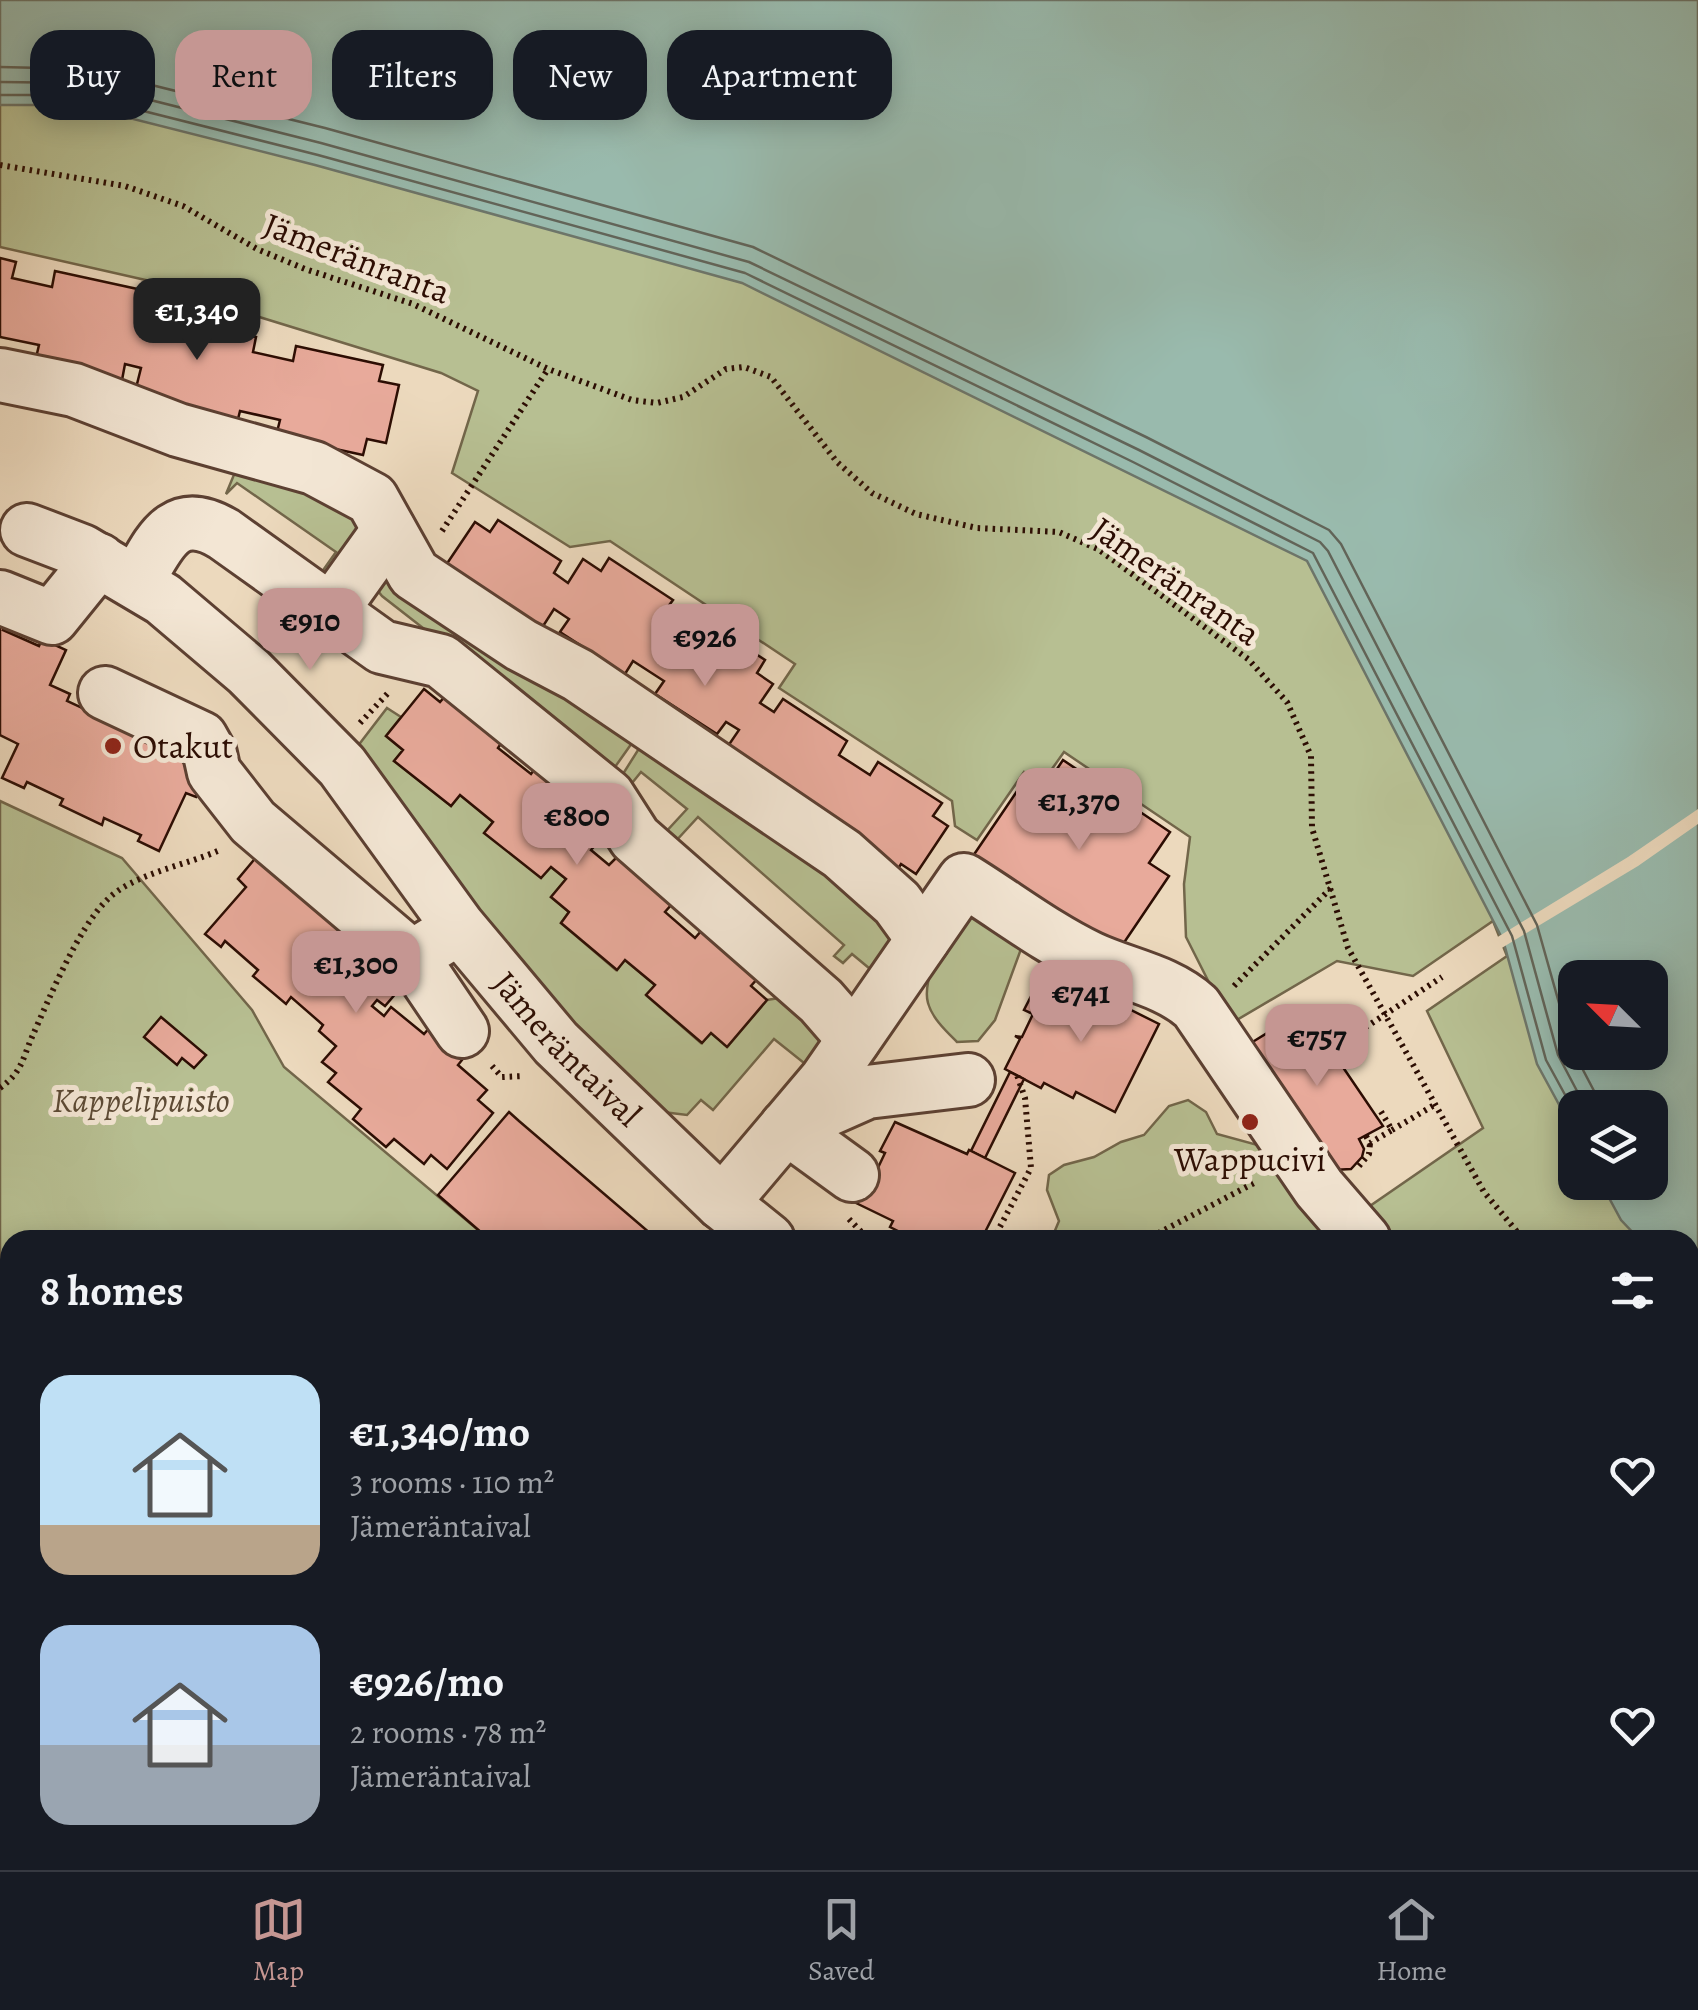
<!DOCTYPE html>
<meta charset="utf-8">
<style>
:root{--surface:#171b24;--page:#242831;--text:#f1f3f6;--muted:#9ea1a6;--line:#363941;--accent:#c59692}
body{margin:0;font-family:Alegreya,serif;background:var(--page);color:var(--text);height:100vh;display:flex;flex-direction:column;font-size:38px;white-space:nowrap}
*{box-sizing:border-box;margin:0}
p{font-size:32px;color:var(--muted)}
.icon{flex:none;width:55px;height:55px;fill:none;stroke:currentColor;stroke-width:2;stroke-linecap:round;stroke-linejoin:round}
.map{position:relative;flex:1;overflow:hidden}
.drawer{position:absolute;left:0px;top:1230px;width:1700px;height:640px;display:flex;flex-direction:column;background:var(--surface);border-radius:30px 30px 0 0;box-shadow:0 5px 25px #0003}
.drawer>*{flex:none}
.banner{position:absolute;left:30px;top:30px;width:1000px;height:90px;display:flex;gap:20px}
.needle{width:65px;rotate:294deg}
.buttons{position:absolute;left:1558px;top:960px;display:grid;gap:20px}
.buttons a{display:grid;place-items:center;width:110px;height:110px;border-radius:20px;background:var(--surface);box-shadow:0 5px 25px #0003;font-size:50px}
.price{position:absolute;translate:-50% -85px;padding:0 22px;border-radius:20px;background:var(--accent);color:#111;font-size:32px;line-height:65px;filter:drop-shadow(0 2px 5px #0008)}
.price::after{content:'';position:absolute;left:50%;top:60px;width:30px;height:22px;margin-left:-15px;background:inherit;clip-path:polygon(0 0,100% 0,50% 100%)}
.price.on{background:#222;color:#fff}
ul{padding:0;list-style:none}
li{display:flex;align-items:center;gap:30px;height:250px;padding:0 40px}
li span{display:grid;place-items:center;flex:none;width:280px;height:200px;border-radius:30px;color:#555}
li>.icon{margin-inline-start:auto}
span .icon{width:120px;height:120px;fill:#fffc;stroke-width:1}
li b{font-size:42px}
h2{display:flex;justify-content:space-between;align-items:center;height:120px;padding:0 40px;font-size:42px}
.pill{padding:0 35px;border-radius:30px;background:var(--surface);box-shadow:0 5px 25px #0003;font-size:35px;line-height:90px}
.pill.on{background:var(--accent);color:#111}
.dock{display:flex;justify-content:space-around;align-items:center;height:140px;border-top:2px solid var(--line);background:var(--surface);font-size:28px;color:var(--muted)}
.dock a{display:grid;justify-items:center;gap:5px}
.dock .on{color:var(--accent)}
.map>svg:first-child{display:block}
.green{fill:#b7bf92;stroke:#72664a;stroke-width:2.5;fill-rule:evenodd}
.water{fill:#99baad;stroke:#6d7569;stroke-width:2.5;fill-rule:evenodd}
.pier{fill:#ecd9bd}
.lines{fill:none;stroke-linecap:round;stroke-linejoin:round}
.shore{stroke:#626458;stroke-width:2.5}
.building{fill:#e8aa9b;stroke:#2c0d03;stroke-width:2.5}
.minor-casing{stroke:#5c4032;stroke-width:58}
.path{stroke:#2c0d03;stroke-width:6;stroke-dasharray:2.5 5;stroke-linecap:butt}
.minor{stroke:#f3e6d4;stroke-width:52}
.poi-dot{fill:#8f2418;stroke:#f3e6d4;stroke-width:4}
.labels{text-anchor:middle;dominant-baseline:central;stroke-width:10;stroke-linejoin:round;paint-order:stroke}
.street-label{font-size:35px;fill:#2c0d03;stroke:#f3e6d4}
.poi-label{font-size:35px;fill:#2c0d03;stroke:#f3e6d4;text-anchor:start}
.park-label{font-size:35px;font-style:italic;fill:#5d4b35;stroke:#f3e6d4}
</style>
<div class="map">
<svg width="1698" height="1870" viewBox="0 0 1698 1870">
<rect width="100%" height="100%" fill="#ecd9bd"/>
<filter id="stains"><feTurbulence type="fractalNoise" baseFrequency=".002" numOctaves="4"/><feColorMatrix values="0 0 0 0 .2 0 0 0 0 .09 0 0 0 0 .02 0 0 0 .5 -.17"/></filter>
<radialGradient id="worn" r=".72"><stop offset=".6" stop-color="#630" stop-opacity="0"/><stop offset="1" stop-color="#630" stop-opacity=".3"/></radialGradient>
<!-- green -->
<g class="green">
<path d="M0,44l265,37 1433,543v1191l-8,-27v-548h-314l-22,-23 129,-89 -56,-117 80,-55 -14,-35 -80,55 -76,-15 -107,63 -44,-87 -2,-53 6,-47 -126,-85 -22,31 -18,-11 -47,68 -22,-14 -3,-25 -173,-113 16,-24 -185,-123 -40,6 -118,-74 26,-82 -37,-18 -214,-66 -33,-16 -194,-44zM1575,978h75v74h-75zM1575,1108h75v74h-75z"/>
<path d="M238,465l121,47v27l-31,37h-9l17,-24 -99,-69 -11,11z"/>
<path d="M384,575l255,158 -24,34 -107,-85 -35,-15 -91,-71 -4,-5z"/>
<path d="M387,708l14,9 -15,19 17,14 -9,11 57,45 9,-11 33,27 -8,11 66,34 15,12 -15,18 18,15 -8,11 55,47 9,-10 30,25 -8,11 54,47 10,-10 17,13 39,-46 18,-3 40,43 -11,31 -40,-32 -61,71 -12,-10 -14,15 -24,-3 -113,-108 -196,-253z"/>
<path d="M645,739l251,188 -15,51 -29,-24 -9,9 -9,-7 10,-11 -146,-128 -24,26 -10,-9 23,-25 -46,-37 -17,21 -8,-8z"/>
<path d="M0,801l122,57 130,152 32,57 206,173h-480v339l-10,4z"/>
<path d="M956,910l54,17 11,22 -26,71 -17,21 -21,1c-11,-11 -25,-24 -29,-39 -7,-24 19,-70 28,-93z"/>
<path d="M1188,1100l18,12 11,22 48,13 71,93h-285l8,-19 -12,-31 2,-15 15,-10 30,-8 27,-15 23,-7 25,-29z"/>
<path d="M264,1860h265l-9,10h-251z"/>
<path d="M1138,1860h85l2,10h-87z"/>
<path d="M1558,1860h121l-7,10h-119z"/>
</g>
<!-- water -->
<path class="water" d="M0,0h1698v1288l-8,-6v-42h-50l-19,-20 -20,-37 49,-1v-74h-75v26l-38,-70 -34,-124 -196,-379 -565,-278 -427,-118 -237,-60h-78zM1575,978h75v74h-75z"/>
<!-- pier -->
<path class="pier" d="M1698,809v15l-60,42 -138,83 -4,-11 132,-81z"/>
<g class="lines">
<!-- shore -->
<g class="shore">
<path d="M0,67l87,2 238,59 428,119 393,190 183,93 12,14 196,381 35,124 31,59"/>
<path d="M0,82l83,1 238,60 428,119 390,188 181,92 8,9 196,380 34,124 28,53"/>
<path d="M0,95h80l238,60 427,118 388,189 180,91 199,383 34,124 29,53"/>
</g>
</g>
<!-- building -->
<g class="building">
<path d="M0,258l16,4 -4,16 40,9 3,-16 87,19 -4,15 20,5 -4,21 13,3 4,-16 85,19 -3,15 40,9 3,-15 87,19 -4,16 20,4 -13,58 -19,-4 -4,16 -87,-19 4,-16 -40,-9 -4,16 -84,-19 3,-15 -19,-5 5,-20 -16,-4 -3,16 -87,-18 4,-17 -39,-8z"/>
<path d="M498,520l63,41 -7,12 14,10 15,-24 18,12 8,-13 64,42 -9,12 31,20 8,-12 62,40 -8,13 16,11 -13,19 14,9 9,-13 64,42 -8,14 31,20 8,-13 64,41 -9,13 15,10 -32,48 -15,-10 -8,13 -167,-128 13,-19 -13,-8 -9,12 -62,-40 9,-13 -31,-20 -8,13 -65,-42 9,-13 -15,-10 -16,25 -96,-63 33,-49 15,10z"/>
<path d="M0,620l6,3 -3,7 36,16 3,-7 24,11 -16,35 20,9 -3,7 112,52 28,19 -11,25 -10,-4 -27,58 -21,-10 3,-6 -37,-17 -2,7 -42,-20 3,-6 -36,-17 -3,6 -22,-10 16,-34 -18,-9z"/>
<path d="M424,689l16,13 7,-8 57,45 -6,9 33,26 6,-8 57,45 -6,8 18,14 -15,17 18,15 8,-8 55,47 -7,8 30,26 7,-8 56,48 -7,8 16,14 -40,47 -16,-14 -9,10 -56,-48 9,-10 -30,-25 -8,10 -56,-47 8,-11 -18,-15 15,-18 -15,-12 -10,11 -57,-45 9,-11 -33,-27 -9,11 -57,-45 9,-11 -17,-14z"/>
<path d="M1063,760l107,72 -21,31 20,13 -52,77 -144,-97 53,-78 17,12z"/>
<path d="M258,855l147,113 -2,17 -18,21 -8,-6 -5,6 12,10 7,-9 33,27 7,-8 35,29 -8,10 29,25 -9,10 15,13 -46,56 -16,-14 -7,9 -30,-25 -8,8 -33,-28 8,-10 -33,-27 8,-9 -14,-11 14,-16 -17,-15 4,-6 -32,-28 -5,7 -33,-28 5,-6 -33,-29 -4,6 -16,-13 41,-47 -8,-8z"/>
<path d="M1041,977l36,18 3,-5 27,14 2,-5 50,25 -44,88 -39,-20 -3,6 -29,-15 -3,5 -36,-19 15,-30 -5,-3 7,1 11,-23 -9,-4z"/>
<path d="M1301,1012l8,13 9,-5 19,32 -3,2 49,72 -24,13 5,10 -2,8 -11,12 -18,1 -87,-124z"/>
<path d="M161,1017l45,38 -12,13 -12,-10 -5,7 -33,-28z"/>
<path d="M1010,1072l14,7 -39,79 -14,-7z"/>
<path d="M509,1112l10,9 139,119h-168l-52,-45z"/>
<path d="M895,1122l72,32 2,-4 46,23 -34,67h-65l-26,-13 3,-6 -39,-19 16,-31 5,3 10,-21 -5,-2z"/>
<path d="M10,1610v88l-10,-21v-62z"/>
<path d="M69,1860h92l5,10h-93z"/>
<path d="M715,1860h157l-4,10h-156z"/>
</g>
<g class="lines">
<defs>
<g id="minor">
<path d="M0,375l74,15 104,40 136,38 58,31 42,75 107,71 57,30 264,179 55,49 26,36"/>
<path id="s1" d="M27,530l55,21 81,48 86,73 93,94 116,160 98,117 166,160 46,37"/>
<path d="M137,582c22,-38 36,-78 87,-48l158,113 59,14 167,135 27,42 186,163 33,38"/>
<path d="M0,597l52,21 47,-58"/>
<path d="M331,611l58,-81"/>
<path d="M105,693l96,45 9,16 4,18 39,50 159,135"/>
<path d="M441,939l-29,18 50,74"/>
<path d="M797,1123l70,-31 101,-12"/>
<path d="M786,1127l66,48"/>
<path d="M722,1203l104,-123 138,-200c42,26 82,57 126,78 36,17 76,22 106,49l123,181 45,52"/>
<path d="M1690,1826l8,27"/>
<path d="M1260,1860l3,10"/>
</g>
</defs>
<!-- minor casing -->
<use href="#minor" class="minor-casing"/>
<!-- path -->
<g class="path">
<path d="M0,165l125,21 58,20 74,43 48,20 108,35 135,65 84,31 25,3 26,-6 43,-28 18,-2 27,10 66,85 35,31 44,21 61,14 82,4 39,17 150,110 39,43 24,54 1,72 36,120 136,244 40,48"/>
<path d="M442,531l106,-162"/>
<path d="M360,723l29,-31"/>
<path d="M1234,986l97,-98"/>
<path d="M1334,1048l108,-71"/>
<path d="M492,1066l10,11 22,-1"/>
<path d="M0,1088c22,-16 22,-28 32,-51 17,-38 46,-109 75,-137 25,-26 80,-35 113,-50"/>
<path d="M1392,1130l44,-26"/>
<path d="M1366,1136l4,7 22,-13 -12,-20"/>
<path d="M1359,1166l10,-12 1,-11"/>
<path d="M849,1219l20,21"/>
<path d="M993,1240l38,-72 -6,-70 -8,-23"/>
<path d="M1145,1240l113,-59"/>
<path d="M0,1322l10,7"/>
<path d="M1690,1482l8,29"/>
<path d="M0,1559l10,8"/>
<path d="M1690,1737l8,4"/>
<path d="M195,1860l5,10"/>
<path d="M667,1860l1,10"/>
<path d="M1503,1860l18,10"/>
<path d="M1129,1870l2,-10"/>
<path d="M1162,1870l14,-10"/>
</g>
<!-- minor -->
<use href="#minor" class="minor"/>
</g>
<!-- markers -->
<g class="poi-dot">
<circle cx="113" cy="746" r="10"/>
<circle cx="1250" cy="1122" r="10"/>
</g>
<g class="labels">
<!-- street labels -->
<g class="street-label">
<text transform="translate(357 258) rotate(21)">Jämeränranta</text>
<text transform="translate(1176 581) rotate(35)">Jämeränranta</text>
<text stroke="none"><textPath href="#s1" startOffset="760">Jämeräntaival</textPath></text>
</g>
<!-- poi labels -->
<g class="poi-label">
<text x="133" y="746">Otakut</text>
<text x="1250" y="1159" text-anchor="middle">Wappucivi</text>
</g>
<!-- park labels -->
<g class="park-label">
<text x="141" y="1100">Kappelipuisto</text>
</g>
</g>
<rect width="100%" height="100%" filter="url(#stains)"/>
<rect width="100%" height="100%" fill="url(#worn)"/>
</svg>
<div class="buttons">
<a><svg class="needle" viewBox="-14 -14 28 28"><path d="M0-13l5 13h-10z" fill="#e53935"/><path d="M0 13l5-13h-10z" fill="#9ea1a6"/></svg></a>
<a><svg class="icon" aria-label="layers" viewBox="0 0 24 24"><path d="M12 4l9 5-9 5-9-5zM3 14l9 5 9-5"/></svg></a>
</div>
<b class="price on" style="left:197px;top:363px">€1,340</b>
<b class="price" style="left:310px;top:673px">€910</b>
<b class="price" style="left:705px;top:689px">€926</b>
<b class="price" style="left:1079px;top:853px">€1,370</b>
<b class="price" style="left:577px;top:868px">€800</b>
<b class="price" style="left:356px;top:1016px">€1,300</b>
<b class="price" style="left:1081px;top:1045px">€741</b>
<b class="price" style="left:1317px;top:1089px">€757</b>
<div class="banner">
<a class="pill">Buy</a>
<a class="pill on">Rent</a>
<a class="pill">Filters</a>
<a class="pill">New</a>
<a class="pill">Apartment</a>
</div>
<section class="drawer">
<h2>8 homes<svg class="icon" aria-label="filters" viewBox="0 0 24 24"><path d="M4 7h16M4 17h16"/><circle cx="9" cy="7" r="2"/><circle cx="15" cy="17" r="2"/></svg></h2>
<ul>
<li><span style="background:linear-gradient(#bfe0f5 75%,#b9a48a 0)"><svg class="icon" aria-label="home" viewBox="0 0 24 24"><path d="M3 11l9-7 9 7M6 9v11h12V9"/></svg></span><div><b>€1,340/mo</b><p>3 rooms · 110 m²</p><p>Jämeräntaival</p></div><svg class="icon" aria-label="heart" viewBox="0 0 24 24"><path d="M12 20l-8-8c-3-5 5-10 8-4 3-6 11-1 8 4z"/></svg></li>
<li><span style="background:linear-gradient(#a9c7e8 60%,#9aa5b1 0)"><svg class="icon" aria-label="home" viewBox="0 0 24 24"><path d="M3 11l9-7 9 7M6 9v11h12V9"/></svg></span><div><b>€926/mo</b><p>2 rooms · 78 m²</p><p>Jämeräntaival</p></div><svg class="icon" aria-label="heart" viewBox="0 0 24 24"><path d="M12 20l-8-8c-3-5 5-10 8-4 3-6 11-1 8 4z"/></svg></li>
</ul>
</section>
</div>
<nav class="dock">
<a class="on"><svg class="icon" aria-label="map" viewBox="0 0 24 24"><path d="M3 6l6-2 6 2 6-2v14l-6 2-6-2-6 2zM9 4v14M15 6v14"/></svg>Map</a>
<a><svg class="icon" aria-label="saved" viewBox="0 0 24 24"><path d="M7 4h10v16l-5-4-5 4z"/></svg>Saved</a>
<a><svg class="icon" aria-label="home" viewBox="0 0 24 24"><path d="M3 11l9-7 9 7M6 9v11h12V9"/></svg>Home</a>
</nav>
